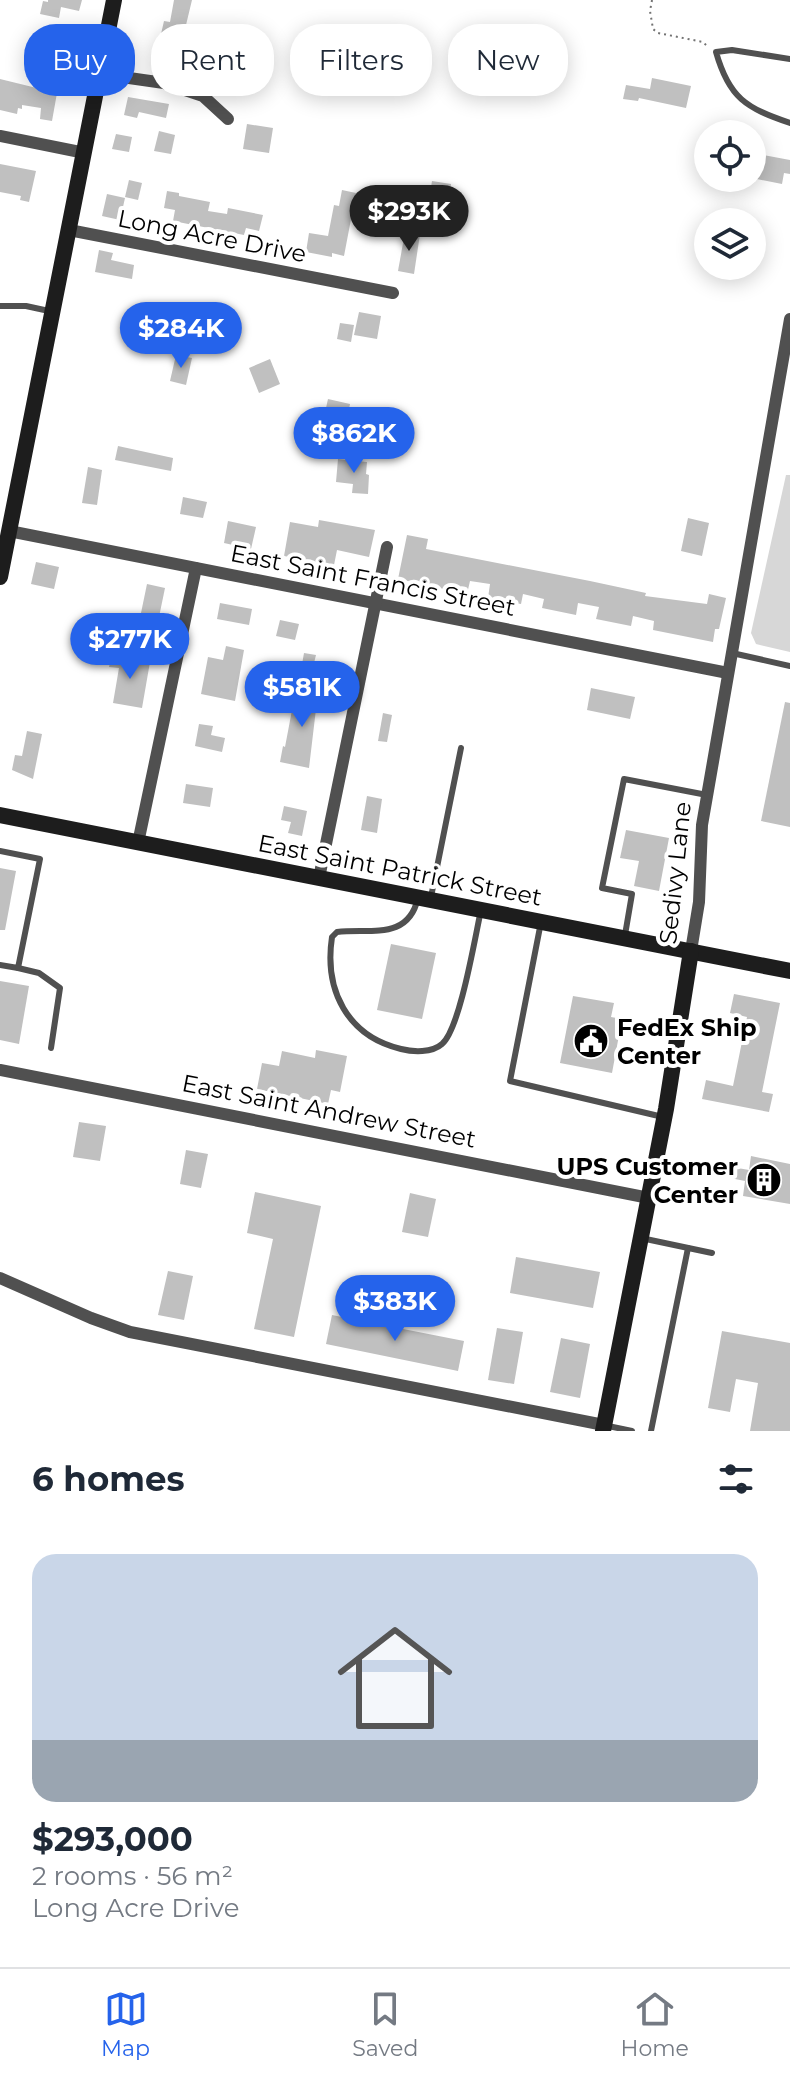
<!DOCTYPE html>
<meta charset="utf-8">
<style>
:root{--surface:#fff;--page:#f6f6f7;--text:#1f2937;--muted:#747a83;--line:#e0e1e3;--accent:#2563eb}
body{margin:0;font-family:Montserrat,sans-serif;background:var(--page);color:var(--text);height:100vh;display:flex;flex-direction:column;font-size:30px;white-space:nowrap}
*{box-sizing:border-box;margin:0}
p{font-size:26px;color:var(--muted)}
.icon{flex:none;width:44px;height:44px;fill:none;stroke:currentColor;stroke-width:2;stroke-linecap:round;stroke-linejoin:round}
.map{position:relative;height:1431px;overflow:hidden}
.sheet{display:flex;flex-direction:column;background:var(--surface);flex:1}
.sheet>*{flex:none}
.banner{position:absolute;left:24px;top:24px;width:742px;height:72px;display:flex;gap:16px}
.controls{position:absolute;left:694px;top:120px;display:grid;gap:16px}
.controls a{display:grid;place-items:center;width:72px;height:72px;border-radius:50%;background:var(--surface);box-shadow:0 4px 20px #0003;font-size:40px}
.price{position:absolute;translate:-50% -68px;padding:0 18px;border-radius:28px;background:var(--accent);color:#fff;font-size:26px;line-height:52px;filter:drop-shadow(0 2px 4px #0008)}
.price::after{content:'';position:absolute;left:50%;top:48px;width:24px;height:18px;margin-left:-12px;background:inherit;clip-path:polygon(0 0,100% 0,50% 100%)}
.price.selected{background:#222;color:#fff}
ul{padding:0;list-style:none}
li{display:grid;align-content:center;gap:16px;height:424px;padding:0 32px}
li+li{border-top:2px solid var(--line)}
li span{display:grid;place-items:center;height:248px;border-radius:24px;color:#555}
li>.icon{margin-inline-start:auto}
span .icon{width:144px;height:144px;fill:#fffc;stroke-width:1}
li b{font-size:34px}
h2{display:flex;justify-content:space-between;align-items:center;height:96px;padding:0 32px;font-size:34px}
.pill{padding:0 28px;border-radius:32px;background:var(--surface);box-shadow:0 4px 20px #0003;font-size:28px;line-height:72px}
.pill.selected{background:var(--accent);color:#fff}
.menu{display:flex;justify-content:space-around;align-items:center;height:112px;border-top:2px solid var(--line);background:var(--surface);font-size:22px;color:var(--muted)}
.menu a{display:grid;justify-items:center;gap:4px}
.menu .selected{color:var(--accent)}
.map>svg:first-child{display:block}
.green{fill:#d7d7d7}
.building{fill:#c0c0c0}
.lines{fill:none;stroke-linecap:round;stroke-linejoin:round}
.path{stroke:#727272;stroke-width:2;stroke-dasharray:2 4;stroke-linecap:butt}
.lane{stroke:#505050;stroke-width:6}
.street{stroke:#505050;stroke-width:12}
.secondary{stroke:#1d1d1d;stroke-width:16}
.labels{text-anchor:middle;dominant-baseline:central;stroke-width:8;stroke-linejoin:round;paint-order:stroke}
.street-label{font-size:24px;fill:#000;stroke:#fff}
.poi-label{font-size:24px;font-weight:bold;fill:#000;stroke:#fff;text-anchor:start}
</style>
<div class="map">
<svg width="790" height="1431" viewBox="0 0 790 1431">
<rect width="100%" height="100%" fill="#fff"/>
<!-- green -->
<path class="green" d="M786,475h4v177l-34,-8 -5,-11z"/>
<!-- building -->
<g class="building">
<path d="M48,0h34l-3,11 -18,-4 -2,11 -19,-4 3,-13 5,1z"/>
<path d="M174,0h18l-6,25 4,1 -3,14 -26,-6 3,-13 6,1z"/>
<path d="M652,78l39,8 -5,22 -47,-10 -1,3 -15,-2 3,-14 24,4z"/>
<path d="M0,79l57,14 -5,28 -12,-2 1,-11 -19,-3v4l-4,-1 -1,6 -17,-4z"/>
<path d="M128,97l41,7 -3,14 -27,-6 -2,6 -13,-3z"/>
<path d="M247,124l26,4 -4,25 -26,-4z"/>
<path d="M159,131l16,4 -4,19 -17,-3z"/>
<path d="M116,134l16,3 -3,15 -17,-3z"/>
<path d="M752,153l38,7v14l-6,-1 -2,11 -30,-6z"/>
<path d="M0,164l36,7 -7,31 -9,-2 1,-4 -21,-4z"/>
<path d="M129,180l13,3 -4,17 -13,-3z"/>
<path d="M432,181l19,3 -3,20 -19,-4z"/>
<path d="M342,190l14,3 -12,63 -12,-3v4l-26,-5 3,-19 19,3 6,-31 5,1z"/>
<path d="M167,191l12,2v3l31,6 -2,9 19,3 1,-6 35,7 -4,16 -13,-3 -2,7 -71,-14 2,-11 -11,-2z"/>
<path d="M107,194l18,4 -5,22 -18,-4z"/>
<path d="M405,232l15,2 -6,40 -16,-3z"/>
<path d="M99,250l14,3 -2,7 23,5 -2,14 -37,-7z"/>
<path d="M359,312l22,4 -4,23 -23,-4z"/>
<path d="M340,323l14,2 -3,17 -14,-3z"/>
<path d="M176,355l16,3 -6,27 -16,-4z"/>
<path d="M270,359l10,25 -21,9 -10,-25z"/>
<path d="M328,399l22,5 -5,27 -23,-5z"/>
<path d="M118,446l55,12 -2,13 -56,-11z"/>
<path d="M338,459l29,3 -1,12 3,1 -1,19 -16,-1 1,-9 -17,-2z"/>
<path d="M88,467l14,3 -5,35 -15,-2z"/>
<path d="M183,497l24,5 -4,16 -23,-4z"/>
<path d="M688,518l21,5 -7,33 -21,-5z"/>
<path d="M319,520l56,10 -6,27 -32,-7 -3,15 -50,-9 6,-34 28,5z"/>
<path d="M228,521l28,6 -5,22 -27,-6z"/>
<path d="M407,535l21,4 -2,10 164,32 56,12 -1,3 62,8 2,-10 17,4 -7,31h-4l-2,13 -60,-12 1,-9 -21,-5 -2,10 -35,-7 3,-12 -21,-4 -2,12 -34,-7 2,-9 -21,-5 -2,10 -33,-6 2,-14 -20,-3 -3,13 -69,-15z"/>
<path d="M36,562l23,5 -5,22 -23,-5z"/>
<path d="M147,584l18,4 -6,29 -18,-4z"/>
<path d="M220,603l32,6 -3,16 -32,-6z"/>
<path d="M280,620l19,4 -4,16 -19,-4z"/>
<path d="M226,646l18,4 -9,51 -34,-7 7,-37 15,3z"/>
<path d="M304,653l12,2 -2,8 17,3 -2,9 -28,-5z"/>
<path d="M112,654l38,8 -8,46 -29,-5 6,-35 -10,-1z"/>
<path d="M591,688l44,9 -5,22 -43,-9z"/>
<path d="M296,689l28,5 -3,16 -5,-1 -7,59 -29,-6 3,-16 2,1z"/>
<path d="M785,702l5,1v124l-29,-6z"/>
<path d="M383,713l9,2 -5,27 -9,-1z"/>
<path d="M199,724l14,2 -2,9 14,3 -3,14 -27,-6z"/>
<path d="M27,731l15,3 -9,45 -21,-9 3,-15 7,1z"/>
<path d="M186,784l27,4 -3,19 -27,-4z"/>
<path d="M367,796l15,3 -5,34 -16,-3z"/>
<path d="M284,806l23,5 -5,25 -14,-3 3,-11 -10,-2z"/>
<path d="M626,830l43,8 -10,53 -25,-5 5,-25 -19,-3z"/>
<path d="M0,868l16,3 -11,59h-5z"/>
<path d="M391,944l45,9 -14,66 -45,-9z"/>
<path d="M0,981l29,5 -10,58 -19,-4z"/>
<path d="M734,994l46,9 -18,89 11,2 -4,18 -67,-13 4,-19 27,6 14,-69 -17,-4z"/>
<path d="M573,996l41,7 -3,14 11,2 -10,54 -52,-10z"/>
<path d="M316,1050l31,6 -7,36 -9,-2 -3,14 -71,-15 5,-26 17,3 3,-15 33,7z"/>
<path d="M79,1122l27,4 -6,35 -27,-4z"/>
<path d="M186,1150l22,4 -7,34 -21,-4z"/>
<path d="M751,1156l39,8v40l-47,-8 2,-15 -15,-3 2,-11 17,3z"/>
<path d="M255,1192l66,14 -27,131 -40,-8 19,-90 -26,-6z"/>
<path d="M410,1193l26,6 -8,38 -26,-5z"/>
<path d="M516,1257l84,15 -7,36 -83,-15z"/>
<path d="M168,1271l25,5 -9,44 -26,-5z"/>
<path d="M332,1315l132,26 -6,30 -132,-27z"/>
<path d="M497,1328l26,4 -9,52 -26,-4z"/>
<path d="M722,1331l68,12v88h-40l8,-48 -22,-4 -6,33 -22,-4z"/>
<path d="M561,1338l29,6 -10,54 -30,-6z"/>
</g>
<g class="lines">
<!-- path -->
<path class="path" d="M652,0l-2,11 3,18 5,4 45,9 5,5"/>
<!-- lane -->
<g class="lane">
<path d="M790,59l-58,-9 -16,2c13,46 30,56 74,71"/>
<path d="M0,306h26l23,5"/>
<path d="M732,653l58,13"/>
<path d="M0,851l40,8 -22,109 -18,-3"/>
<path d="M431,897l30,-149"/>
<path d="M418,898c-10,43 -48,30 -81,34l-5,5c-8,53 15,99 69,112 12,3 31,4 41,-5 18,-15 33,-107 39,-134"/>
<path d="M541,922l-31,159 153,36"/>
<path d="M625,935l7,-41 -30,-6 22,-109 83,16"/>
<path d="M18,968l21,5 21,15 -9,60"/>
<path d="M641,1238l71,15"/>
<path d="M608,1426l24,5"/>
<path d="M651,1431l37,-183"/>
</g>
<!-- street -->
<g class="street">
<path d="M101,74l63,9 39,13 25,23"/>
<path d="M0,136l85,17"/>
<path d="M69,230l324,63"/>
<path d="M9,531l719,142"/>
<path d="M138,843l58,-275"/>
<path d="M319,878l68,-331"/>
<path d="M691,951l8,-49 3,-77 88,-506"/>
<path d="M0,1070l649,128"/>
<path d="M0,1278l91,40 39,14 474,93"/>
</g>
<!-- secondary -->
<g class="secondary">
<path d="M0,577l114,-577"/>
<path d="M0,815l790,156"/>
<path d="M603,1431l63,-322 25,-158"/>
</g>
</g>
<!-- icons -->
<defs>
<symbol id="civic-disc" viewBox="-11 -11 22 22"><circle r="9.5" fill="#000" stroke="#fff"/><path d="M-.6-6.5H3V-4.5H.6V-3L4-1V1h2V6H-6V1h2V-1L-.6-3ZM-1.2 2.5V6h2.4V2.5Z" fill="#fff"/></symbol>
<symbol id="building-disc" viewBox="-11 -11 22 22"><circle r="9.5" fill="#000" stroke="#fff"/><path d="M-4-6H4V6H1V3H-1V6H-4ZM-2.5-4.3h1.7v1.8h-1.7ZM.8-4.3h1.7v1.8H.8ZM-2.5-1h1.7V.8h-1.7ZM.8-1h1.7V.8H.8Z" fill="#fff"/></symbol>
</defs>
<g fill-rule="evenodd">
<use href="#civic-disc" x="571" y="1021" width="40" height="40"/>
<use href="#building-disc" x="744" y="1160" width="40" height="40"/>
</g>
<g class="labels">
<!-- street labels -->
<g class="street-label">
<text transform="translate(212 236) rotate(11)">Long Acre Drive</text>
<text transform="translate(373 580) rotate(11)">East Saint Francis Street</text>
<text transform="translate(400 870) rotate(11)">East Saint Patrick Street</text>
<text transform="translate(675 873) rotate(-84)">Sedivy Lane</text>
<text transform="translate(329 1111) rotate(11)">East Saint Andrew Street</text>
</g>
<!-- poi labels -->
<g class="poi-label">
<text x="617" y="1027">FedEx Ship<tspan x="617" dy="28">Center</tspan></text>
<text x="738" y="1166" text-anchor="end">UPS Customer<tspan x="738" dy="28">Center</tspan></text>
</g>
</g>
</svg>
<div class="controls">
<a><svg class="icon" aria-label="locate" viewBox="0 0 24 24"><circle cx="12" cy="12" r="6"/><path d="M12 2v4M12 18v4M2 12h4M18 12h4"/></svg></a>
<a><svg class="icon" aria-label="layers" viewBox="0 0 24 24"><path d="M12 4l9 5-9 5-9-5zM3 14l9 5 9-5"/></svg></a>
</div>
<b class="price selected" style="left:409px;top:253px">$293K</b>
<b class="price" style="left:181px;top:370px">$284K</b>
<b class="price" style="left:354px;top:475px">$862K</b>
<b class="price" style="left:130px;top:681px">$277K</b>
<b class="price" style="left:302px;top:729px">$581K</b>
<b class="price" style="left:395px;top:1343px">$383K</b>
<div class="banner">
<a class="pill selected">Buy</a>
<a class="pill">Rent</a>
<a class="pill">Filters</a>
<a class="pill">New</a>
</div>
</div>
<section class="sheet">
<h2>6 homes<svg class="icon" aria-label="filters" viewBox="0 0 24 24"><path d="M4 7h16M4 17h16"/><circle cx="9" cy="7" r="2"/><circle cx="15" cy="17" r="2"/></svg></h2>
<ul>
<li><span style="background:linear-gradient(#c9d6e8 75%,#9aa5b1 0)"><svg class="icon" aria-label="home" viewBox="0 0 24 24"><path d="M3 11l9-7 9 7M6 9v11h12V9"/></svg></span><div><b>$293,000</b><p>2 rooms · 56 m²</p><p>Long Acre Drive</p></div></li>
</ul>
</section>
<nav class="menu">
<a class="selected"><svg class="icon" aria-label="map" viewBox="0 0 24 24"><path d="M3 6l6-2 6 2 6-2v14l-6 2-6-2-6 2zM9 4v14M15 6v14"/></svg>Map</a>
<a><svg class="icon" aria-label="saved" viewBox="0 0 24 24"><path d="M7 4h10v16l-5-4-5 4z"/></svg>Saved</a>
<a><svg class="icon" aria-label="home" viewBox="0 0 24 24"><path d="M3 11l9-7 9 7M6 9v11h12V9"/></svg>Home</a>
</nav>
